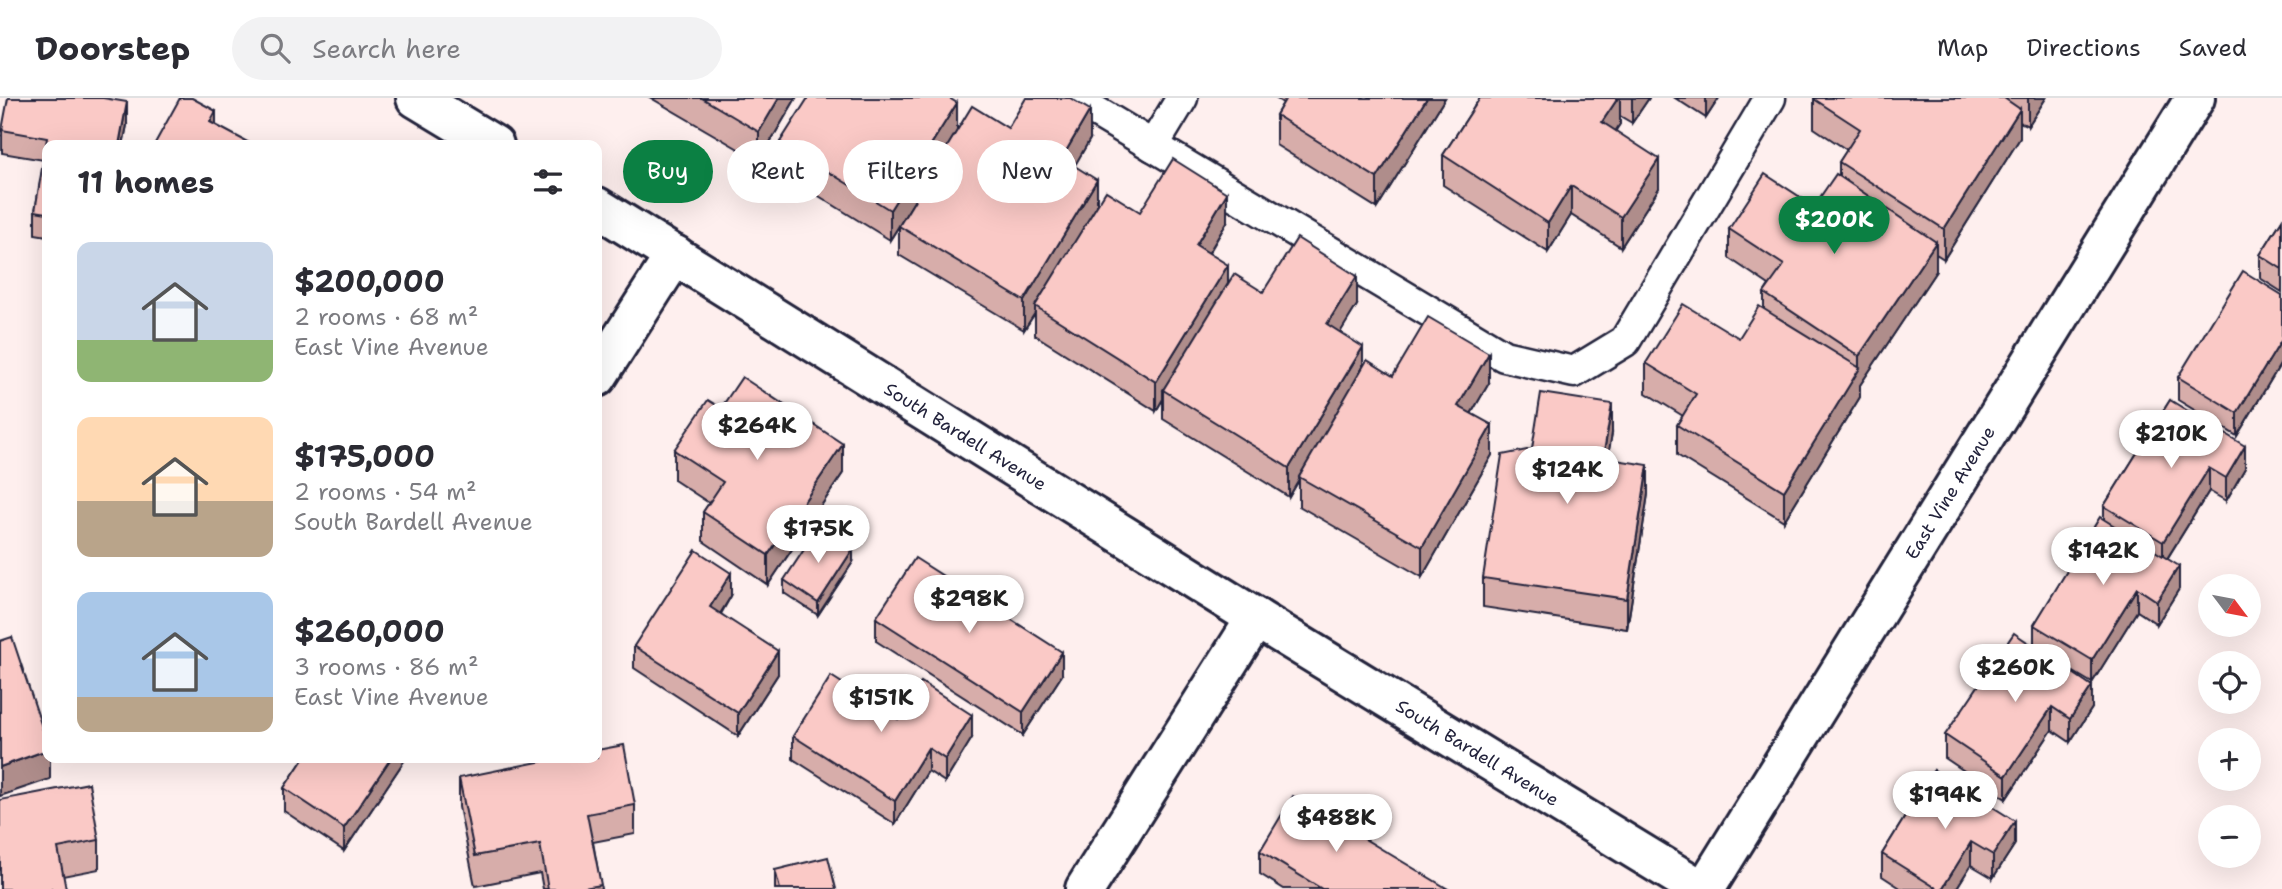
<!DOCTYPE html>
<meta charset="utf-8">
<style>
:root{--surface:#fff;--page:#f2f2f3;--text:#2b2b33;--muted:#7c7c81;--line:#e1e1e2;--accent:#0b8043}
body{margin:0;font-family:"Shantell Sans",sans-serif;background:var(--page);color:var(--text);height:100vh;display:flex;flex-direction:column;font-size:26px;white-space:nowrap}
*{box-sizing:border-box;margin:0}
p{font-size:23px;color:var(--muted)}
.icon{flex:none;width:38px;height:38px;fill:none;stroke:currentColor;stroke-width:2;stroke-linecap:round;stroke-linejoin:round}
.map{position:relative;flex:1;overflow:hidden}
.sheet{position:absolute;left:42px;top:42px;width:560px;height:623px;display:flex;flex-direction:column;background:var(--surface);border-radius:14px;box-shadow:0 7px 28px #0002}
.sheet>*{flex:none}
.top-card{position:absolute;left:623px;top:42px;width:665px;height:63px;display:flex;gap:14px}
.needle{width:46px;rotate:122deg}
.buttons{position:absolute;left:2198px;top:476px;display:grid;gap:14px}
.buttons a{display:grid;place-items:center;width:63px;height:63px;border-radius:50%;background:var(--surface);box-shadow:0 7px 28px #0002;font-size:35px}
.price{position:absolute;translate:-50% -60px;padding:0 16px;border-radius:24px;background:#fff;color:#222;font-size:23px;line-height:46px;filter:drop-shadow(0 2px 4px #0008)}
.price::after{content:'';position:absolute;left:50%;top:42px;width:21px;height:16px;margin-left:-10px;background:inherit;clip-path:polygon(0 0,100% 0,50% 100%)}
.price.on{background:var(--accent);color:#fff}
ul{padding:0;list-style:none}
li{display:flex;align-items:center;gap:21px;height:175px;padding:0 35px}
li span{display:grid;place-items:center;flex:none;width:196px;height:140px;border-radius:14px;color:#555}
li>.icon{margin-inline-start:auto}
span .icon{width:84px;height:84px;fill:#fffc;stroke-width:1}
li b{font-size:30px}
h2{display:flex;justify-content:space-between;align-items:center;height:84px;padding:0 35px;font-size:30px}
.chip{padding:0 24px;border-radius:32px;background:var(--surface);box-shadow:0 7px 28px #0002;font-size:24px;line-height:63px}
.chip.on{background:var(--accent);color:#fff}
header{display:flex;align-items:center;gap:42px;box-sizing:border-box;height:98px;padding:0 35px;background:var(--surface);border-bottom:2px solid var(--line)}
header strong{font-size:33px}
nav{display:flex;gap:38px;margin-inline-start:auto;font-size:24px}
.search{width:490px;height:63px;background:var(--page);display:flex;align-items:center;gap:18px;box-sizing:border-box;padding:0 24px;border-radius:38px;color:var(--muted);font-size:26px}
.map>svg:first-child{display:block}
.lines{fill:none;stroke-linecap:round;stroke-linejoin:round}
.service-casing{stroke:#22223b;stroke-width:35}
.minor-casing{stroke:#22223b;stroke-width:44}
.service{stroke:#fff;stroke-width:30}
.minor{stroke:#fff;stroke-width:38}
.wall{fill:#d7adaa;stroke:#22223b;stroke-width:2}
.shaded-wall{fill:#af8d8b;stroke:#22223b;stroke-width:2}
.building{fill:#fac9c6;stroke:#22223b;stroke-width:2}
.labels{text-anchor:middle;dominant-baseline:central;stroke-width:5;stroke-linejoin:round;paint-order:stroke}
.street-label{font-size:18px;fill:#22223b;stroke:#fff}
</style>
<header>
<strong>Doorstep</strong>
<div class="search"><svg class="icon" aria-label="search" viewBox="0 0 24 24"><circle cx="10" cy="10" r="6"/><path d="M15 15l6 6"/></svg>Search here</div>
<nav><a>Map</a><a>Directions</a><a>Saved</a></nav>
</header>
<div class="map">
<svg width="2282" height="791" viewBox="0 0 2282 791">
<rect width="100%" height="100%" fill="#feefee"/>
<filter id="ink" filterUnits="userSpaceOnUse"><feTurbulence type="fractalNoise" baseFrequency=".0143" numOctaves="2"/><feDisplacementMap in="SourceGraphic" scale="14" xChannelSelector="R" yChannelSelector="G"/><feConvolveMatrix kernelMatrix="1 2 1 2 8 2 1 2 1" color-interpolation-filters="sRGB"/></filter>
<g filter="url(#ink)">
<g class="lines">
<defs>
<g id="service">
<path d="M1073,0l431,258 70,16 51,-31 145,-243"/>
<path d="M1153,48l29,-48"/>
</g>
<g id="minor">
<path d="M416,0l78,47"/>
<path id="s1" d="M597,109l659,411 444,271"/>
<path d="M597,279l78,-122"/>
<path d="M1085,791l171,-271"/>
<path id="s2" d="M1705,791l490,-791"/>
</g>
</defs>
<!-- service casing -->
<use href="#service" class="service-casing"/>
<!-- minor casing -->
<use href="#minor" class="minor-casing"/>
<!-- service -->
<use href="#service" class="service"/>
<!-- minor -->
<use href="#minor" class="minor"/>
</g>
<!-- wall -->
<g class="wall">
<path d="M651,0h145l-37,63z"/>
<path d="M1275,0h170l-68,110 -101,-63v-30l7,-12z"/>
<path d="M1480,0h169l-17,25 -12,-7v8l-5,7 44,57 -38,59 -50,-32 -23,37 -105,-67v-30z"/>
<path d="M1675,0h44l-13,20z"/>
<path d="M1814,0h232l-18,28 -8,-4v16l-76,121 -8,-5v17l-76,114v12l-76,124 -107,-66v-30l6,-9 -37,-23v-30l93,-25 25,-29v-16l5,-8 -40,-27v-29l85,-23 25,-31v-13l8,-12 -33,-22z"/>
<path d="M127,27l-4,20h-76v91l-12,-2v-23l9,-51 -42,-7v-23z"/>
<path d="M1008,30l82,11 -16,27 23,39 43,7 87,10 -18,31 19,32 35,7 94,13 -17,27 23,34 30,10 96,7 -18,31 21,41 -70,122 -123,-71v-26l-10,17 -126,-78v-20l-7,12 -121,-76v-22l-11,17 -125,-75v-29l-9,14 -110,-68v-30l177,-13z"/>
<path d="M2282,122v72l-22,-14v-23z"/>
<path d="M2282,197v69l-1,-1 -44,73 -59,-36v-23z"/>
<path d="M2170,302l75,68 -19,33 -17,-10 -42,68 12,30 -22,35 -20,-13 -45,72 -45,-27 45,52 -22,34 -18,-12 -46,69 -61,-41v-23l89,-88v-22l70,-105v-14z"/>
<path d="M721,310l122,65 -75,112 -65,-44v-29l6,-9 -35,-23v-30z"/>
<path d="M1612,335l-5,26 41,35 -21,135 -144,-22v-29l49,-129z"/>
<path d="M853,464l-35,53 -34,-22v-13z"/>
<path d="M731,498l-10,18 57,60 -40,62 -104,-68v-22z"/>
<path d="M876,520l186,57 -39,60 -147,-94z"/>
<path d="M898,621l74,19 -27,44 -17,-11 -33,53 -102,-65v-23z"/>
<path d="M304,660h102l-62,93 -60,-40v-23z"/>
<path d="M1934,672l81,74 -22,34 -22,-13 -15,24h-54l-20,-13v-22z"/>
<path d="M459,680l176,27v29l-42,8 8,47h-58l-3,-16 -65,13 -16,-79z"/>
<path d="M0,702l99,40v29l-36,7z"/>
<path d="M1260,753l188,38h-164l-24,-15z"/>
<path d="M775,772l61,19h-61z"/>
</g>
<!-- shaded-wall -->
<g class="shaded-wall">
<path d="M779,0h17l-37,63v-29z"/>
<path d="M1427,0h18l-68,110v-30z"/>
<path d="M1618,0h2v26l-18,28v-30z"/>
<path d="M1632,0h17l-17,25z"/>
<path d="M1706,0h13l-13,20z"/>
<path d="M2028,0h18l-18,28z"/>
<path d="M127,4v23l-4,20h-4z"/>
<path d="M957,5v30l-67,107v-30z"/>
<path d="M2020,11v29l-76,121v-30z"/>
<path d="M1090,12v29l-28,49v-30z"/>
<path d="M216,13v23l-6,-12z"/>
<path d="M1659,61v29l-38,59v-30z"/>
<path d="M1097,82v29l-62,97v7l-11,17v-29z"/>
<path d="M1571,88v29l-23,37v-29z"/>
<path d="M1227,95v29l-31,52v-29z"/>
<path d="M1936,144v29l-76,114v12l-76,124v-30l75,-122v-13z"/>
<path d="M1228,167v29l-65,96v9l-7,12v-29z"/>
<path d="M1357,178v29l-30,49v-30z"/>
<path d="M2281,243v22l-44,73v-23z"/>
<path d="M1363,249v29l-64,101v3l-10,17v-29z"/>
<path d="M1489,255v30l-31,53v-30z"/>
<path d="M1612,306v29l-9,54v-29z"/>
<path d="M1492,327v30l-70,122v-30z"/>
<path d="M843,346v29l-75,112v-30z"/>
<path d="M2245,348v22l-19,33v-23z"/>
<path d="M1648,367v29l-21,135v-30z"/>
<path d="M2209,370v23l-46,74v-23z"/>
<path d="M853,451v13l-35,53v-12z"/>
<path d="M2179,468v23l-22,35v-23z"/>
<path d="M731,475v23l-21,34v-23z"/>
<path d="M2137,490v23l-45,72v-23z"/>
<path d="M778,553v23l-40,62v-23z"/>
<path d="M1062,554v23l-39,60v-23z"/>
<path d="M2092,588v22l-22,34v-23z"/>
<path d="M2052,609v23l-46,69v-23z"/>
<path d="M972,617v23l-27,44v-23z"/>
<path d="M928,650v23l-33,53v-23z"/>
<path d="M47,652v8h3v21l-50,17v-29z"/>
<path d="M391,660h15l-62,93v-23z"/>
<path d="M2015,723v23l-22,34v-23z"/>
<path d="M1971,744v23l-15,24h-14z"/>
</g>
<!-- building -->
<g class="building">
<path d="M8,0h95l24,4 -8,43h-72v68l-12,-2 12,-73 -45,-8z"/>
<path d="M180,0h12l24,13 -6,11 43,23h-99z"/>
<path d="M702,0h77l-20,34z"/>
<path d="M808,0h141l8,5 -67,107 -110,-68z"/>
<path d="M1026,0h44l20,12 -28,48 35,22 -73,121 -125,-75 73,-120 36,22z"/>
<path d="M1286,0h141l-50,80 -101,-63z"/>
<path d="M1480,0h138l-16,24 57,37 -38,58 -50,-31 -23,37 -105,-68z"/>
<path d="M1814,0h190l16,11 -76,120 -105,-67 21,-33 -46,-30z"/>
<path d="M1173,61l54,34 -31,52 32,20 -72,117 -121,-76 71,-115 34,21z"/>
<path d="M1765,76l49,32 22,-32 100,68 -77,114 -95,-63 20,-28 -55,-36z"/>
<path d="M2282,122v49l-22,-14z"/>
<path d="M1297,140l60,38 -30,48 36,23 -74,121 -126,-78 71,-116 29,18z"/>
<path d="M2243,173l39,24v46h-1l-44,72 -59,-36z"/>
<path d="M1683,206l56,34 20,-32 101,62 -76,123 -107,-66 19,-31 -50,-31z"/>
<path d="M1428,219l61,36 -31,53 34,19 -70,122 -123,-70 68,-117 26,16z"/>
<path d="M742,279l101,67 -75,111 -65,-43 20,-30 -49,-32 34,-50 13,8z"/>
<path d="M1541,295l71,11 -9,54 45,7 -21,134 -144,-21 19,-123 30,-6z"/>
<path d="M2170,302l75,46 -19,32 -17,-10 -46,74 -59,-36z"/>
<path d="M2100,419l79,49 -22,35 -20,-13 -45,72 -58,-35z"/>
<path d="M819,429l34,22 -35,54 -34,-23z"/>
<path d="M696,452l35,23 -21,34 68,44 -40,62 -104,-67z"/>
<path d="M915,460l147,94 -39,60 -147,-94z"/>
<path d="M2014,535l78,53 -22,33 -18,-12 -46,69 -61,-41z"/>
<path d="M12,539l35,105v8l-47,17v-126z"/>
<path d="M831,578l67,43 23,-37 51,33 -27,44 -17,-11 -33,53 -102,-65z"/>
<path d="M624,647l11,60 -48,9 14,71 -23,4h-30l-8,-45 -65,12 -16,-78 99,-20h39v-8z"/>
<path d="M304,660h87l-47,70 -60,-40z"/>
<path d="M1934,672l81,51 -22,34 -22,-13 -29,47h-4l-56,-35z"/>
<path d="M89,685l10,57 -41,8 8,41h-66v-89z"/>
<path d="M1293,698l155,93h-126l-62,-38z"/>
<path d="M828,759l8,32h-56l-5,-19z"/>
</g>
</g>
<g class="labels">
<!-- street labels -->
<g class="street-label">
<text stroke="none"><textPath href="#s1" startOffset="434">South Bardell Avenue</textPath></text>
<text stroke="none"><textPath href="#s2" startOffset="466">East Vine Avenue</textPath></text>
<text stroke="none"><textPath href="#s1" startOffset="1036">South Bardell Avenue</textPath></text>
</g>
</g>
</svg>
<div class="buttons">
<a><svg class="needle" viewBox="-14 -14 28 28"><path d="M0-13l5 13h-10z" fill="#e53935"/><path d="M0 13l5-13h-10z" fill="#7c7c81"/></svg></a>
<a><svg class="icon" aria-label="locate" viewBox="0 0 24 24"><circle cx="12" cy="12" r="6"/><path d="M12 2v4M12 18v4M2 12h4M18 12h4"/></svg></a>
<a>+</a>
<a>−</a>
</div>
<b class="price on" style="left:1834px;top:158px">$200K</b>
<b class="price" style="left:757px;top:364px">$264K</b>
<b class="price" style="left:2171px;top:372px">$210K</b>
<b class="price" style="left:1567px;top:408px">$124K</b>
<b class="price" style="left:818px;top:467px">$175K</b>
<b class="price" style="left:2103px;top:489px">$142K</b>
<b class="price" style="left:969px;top:537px">$298K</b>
<b class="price" style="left:2015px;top:606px">$260K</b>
<b class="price" style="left:881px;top:636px">$151K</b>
<b class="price" style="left:1945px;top:733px">$194K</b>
<b class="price" style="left:1336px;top:756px">$488K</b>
<div class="top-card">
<a class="chip on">Buy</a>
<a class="chip">Rent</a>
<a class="chip">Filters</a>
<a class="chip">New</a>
</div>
<section class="sheet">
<h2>11 homes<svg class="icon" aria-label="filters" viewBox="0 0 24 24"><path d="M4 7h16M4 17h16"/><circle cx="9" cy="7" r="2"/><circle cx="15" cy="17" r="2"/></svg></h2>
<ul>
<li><span style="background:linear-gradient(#c9d6e8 70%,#8fb573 0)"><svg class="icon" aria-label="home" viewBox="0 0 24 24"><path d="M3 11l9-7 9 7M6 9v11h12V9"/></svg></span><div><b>$200,000</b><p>2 rooms · 68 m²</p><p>East Vine Avenue</p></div></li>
<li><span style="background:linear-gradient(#ffd9b3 60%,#b9a48a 0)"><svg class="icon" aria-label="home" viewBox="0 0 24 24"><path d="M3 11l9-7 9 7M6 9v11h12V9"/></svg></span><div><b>$175,000</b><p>2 rooms · 54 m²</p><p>South Bardell Avenue</p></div></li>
<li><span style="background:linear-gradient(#a9c7e8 75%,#b9a48a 0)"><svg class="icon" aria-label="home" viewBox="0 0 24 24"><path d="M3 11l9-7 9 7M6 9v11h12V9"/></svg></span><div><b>$260,000</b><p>3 rooms · 86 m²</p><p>East Vine Avenue</p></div></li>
</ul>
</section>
</div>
